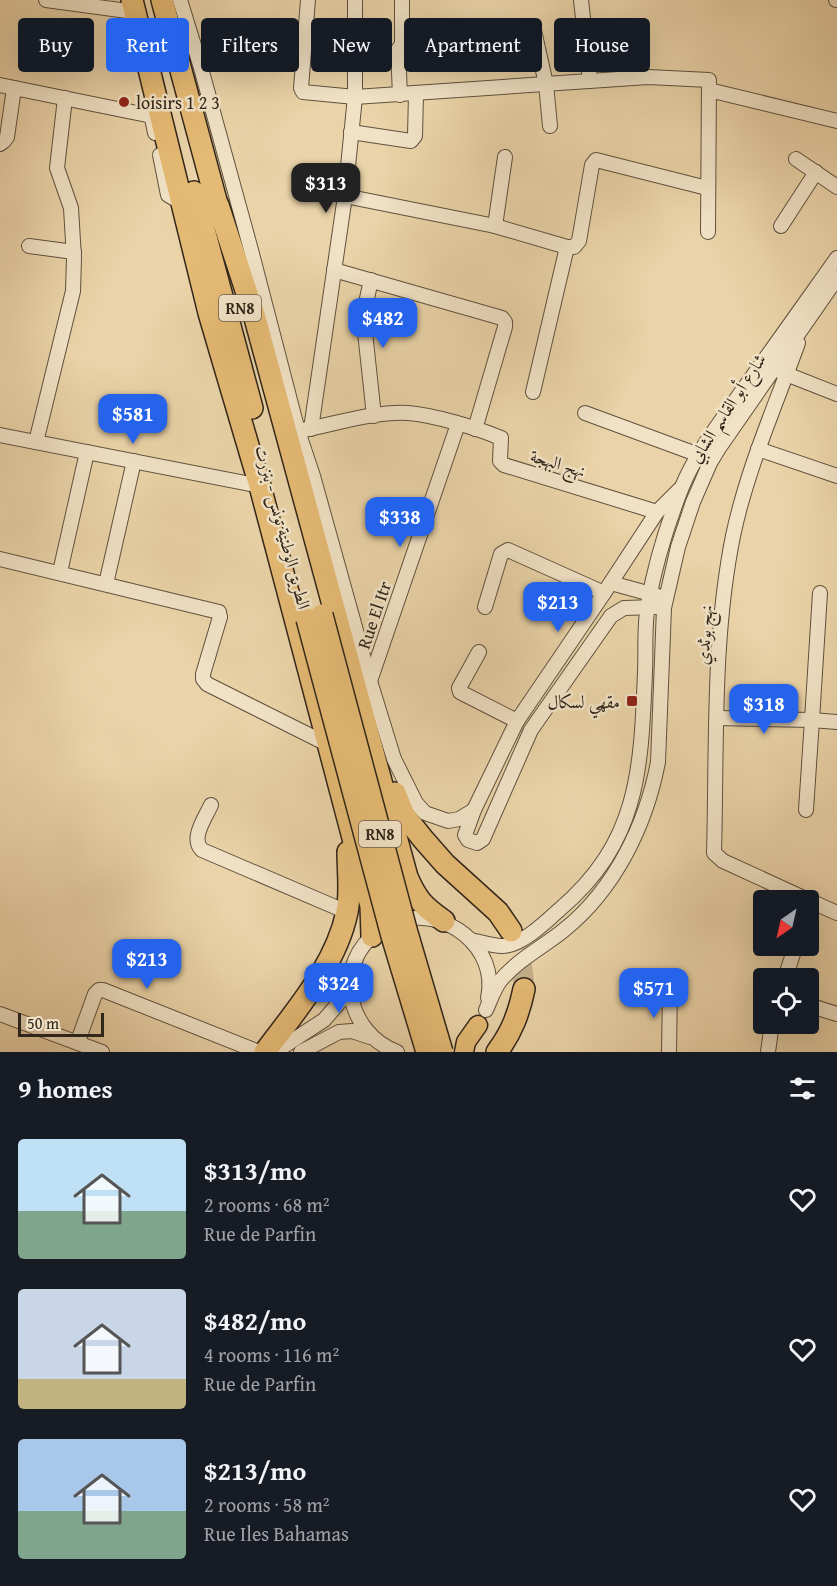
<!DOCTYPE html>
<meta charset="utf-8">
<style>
:root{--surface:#171b24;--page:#242831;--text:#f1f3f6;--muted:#9ea1a6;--accent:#2563eb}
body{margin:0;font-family:"Gentium Book Plus",Amiri,serif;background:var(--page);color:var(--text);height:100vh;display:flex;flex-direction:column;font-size:22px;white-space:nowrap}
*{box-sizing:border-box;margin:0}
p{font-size:20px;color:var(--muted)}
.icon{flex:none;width:33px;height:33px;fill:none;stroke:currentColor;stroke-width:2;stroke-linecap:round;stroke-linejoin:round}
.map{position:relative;height:1052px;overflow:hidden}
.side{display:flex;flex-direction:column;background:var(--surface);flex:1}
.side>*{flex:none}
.top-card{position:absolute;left:18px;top:18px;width:801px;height:54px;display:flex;gap:12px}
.needle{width:39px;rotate:214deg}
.fabs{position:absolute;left:753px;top:890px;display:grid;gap:12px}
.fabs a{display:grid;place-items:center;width:66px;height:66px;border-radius:6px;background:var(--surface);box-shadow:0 6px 24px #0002;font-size:30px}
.scale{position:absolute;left:18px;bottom:15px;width:86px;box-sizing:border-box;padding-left:6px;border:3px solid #31261a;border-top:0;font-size:16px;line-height:21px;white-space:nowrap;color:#31261a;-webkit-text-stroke:4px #f1e2c6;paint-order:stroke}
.price{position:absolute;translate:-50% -51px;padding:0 14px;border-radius:12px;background:var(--accent);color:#fff;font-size:20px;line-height:39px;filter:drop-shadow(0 2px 3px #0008)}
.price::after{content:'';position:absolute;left:50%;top:36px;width:18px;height:14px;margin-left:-9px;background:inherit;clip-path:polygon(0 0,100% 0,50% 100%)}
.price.on{background:#222;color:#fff}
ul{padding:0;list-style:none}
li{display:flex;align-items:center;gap:18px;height:150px;padding:0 18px}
li span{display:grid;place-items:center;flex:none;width:168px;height:120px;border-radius:6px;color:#555}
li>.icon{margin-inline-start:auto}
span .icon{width:72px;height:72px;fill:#fffc;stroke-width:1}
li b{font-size:26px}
h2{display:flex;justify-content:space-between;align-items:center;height:72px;padding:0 18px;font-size:26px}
.chip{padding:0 21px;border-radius:6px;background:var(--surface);box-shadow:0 6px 24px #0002;font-size:21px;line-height:54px}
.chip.on{background:var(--accent);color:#fff}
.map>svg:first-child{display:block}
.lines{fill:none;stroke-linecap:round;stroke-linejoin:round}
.highway-tunnel{stroke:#c5b08c;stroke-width:21;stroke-dasharray:21 10;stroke-linecap:butt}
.minor-casing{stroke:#5f513e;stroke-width:16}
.major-casing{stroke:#31261a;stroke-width:21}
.highway-casing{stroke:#31261a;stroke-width:24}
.minor{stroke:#f1e2c6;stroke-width:14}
.major{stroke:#e5ba74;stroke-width:18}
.highway{stroke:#e5ba74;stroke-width:21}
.highway-bridge-casing{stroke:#31261a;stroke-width:24;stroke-linecap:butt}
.highway-bridge{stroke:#e5ba74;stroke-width:21}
.poi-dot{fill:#8f2418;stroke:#f1e2c6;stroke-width:2}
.labels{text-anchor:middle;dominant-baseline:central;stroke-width:5;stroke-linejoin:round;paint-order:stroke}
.shield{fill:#f1e2c6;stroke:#6b5e4e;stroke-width:1.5}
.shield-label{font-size:16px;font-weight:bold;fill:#31261a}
.poi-label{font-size:18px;fill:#31261a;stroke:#f1e2c6;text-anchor:start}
.street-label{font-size:18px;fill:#31261a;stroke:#f1e2c6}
</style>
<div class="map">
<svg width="837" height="1052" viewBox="0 0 837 1052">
<rect width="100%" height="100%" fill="#ead3a8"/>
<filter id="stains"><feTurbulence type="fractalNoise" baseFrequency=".00333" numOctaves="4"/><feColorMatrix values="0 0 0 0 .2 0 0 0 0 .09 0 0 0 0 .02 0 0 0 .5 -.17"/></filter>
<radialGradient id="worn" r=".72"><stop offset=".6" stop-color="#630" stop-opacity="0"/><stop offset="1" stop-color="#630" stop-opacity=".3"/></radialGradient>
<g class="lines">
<!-- highway-tunnel -->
<path class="highway-tunnel" d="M511,931c8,20 12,37 13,58"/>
<defs>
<g id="minor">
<path d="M46,0l89,12"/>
<path d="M180,0l21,68 50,182 47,181 15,45 57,205 24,78 22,44 9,10 23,8 11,-2 15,-9"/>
<path d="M308,0l-7,88 2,4 52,5 293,-20 61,3 -1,152"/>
<path d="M402,0v44"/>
<path d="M581,0l9,81"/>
<path d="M836,0h1"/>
<path d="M0,85l147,30 5,3 3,15"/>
<path d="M709,90l128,31"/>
<path d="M400,95l-2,-45 4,-6 131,-18 13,58 4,42"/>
<path d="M351,132l60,9 4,-5 1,-42"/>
<path d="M0,144l4,-3 3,-4 7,-49"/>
<path d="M160,155l8,40 14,8"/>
<path d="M796,159l41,28"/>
<path d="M345,196l150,30 72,21h7l5,-6 13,-76 4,-5 111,28"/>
<path d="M495,226l10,-69"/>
<path d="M781,226l35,-54"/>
<path d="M29,246l45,6"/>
<path d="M334,270l168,48 3,4v5l-30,102"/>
<path d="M371,280l-5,23 -1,29 9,84"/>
<path d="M798,343c-23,64 -51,126 -65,193 -21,104 -16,212 -19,317l9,8 85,39"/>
<path d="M781,372l56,22"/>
<path d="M533,392l34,-145"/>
<path d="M585,413l114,42"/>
<path d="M311,429l34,-233 10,-99v-97"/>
<path d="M303,430c32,-6 73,-19 105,-17 26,2 69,15 93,25l-1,23 4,4 153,47"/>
<path d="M0,435l260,51"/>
<path d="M36,442l37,-151 1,-33 -3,-50 -14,-40 8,-70"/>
<path d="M758,449l79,27"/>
<path d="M0,559l219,53 1,5 -17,57v5l4,5 120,60"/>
<path d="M60,572l27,-120"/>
<path d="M611,583l47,13"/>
<path d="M106,584l28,-123"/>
<path d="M485,607l16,-53 7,-4 96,43"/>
<path d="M656,607l-32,1 -13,8 -80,114 -48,109 -6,4 -9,-3 -3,-5 9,-25 43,-89 87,-128 53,-81 23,-23"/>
<path d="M479,652l-20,36 1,4 57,29"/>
<path d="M370,681l88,-257"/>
<path d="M717,718l95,2 8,-127"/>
<path d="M211,805c-6,13 -21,34 -9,45l145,62"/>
<path d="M806,810l6,-90 25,2"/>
<path d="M808,900l29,13"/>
<path d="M398,921c47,-15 101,26 90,77"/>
<path d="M379,931c-47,32 -33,102 18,121"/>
<path d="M471,940c10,2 21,6 31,6 19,0 44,-24 57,-36 80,-68 82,-139 86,-238 1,-22 -1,-46 3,-68 7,-40 19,-79 34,-117 14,-35 39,-65 60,-96 32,-44 63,-88 95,-133"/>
<path d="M785,978l11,-33"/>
<path d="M808,1005l29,9"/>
<path d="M486,1010c4,-9 8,-21 14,-29 17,-21 43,-34 64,-51 51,-41 82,-105 94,-168l6,-154 14,-61 15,-45 17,-39 9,-15 118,-170"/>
<path d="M0,1014l102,38"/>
<path d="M78,1041l17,-47 4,-4h4l156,62"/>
<path d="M275,1052l49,-32 26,-30"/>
<path d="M301,1052l38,-20 13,-1 18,6"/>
<path d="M669,1052l1,-65"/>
<path d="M768,1052l4,-29"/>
</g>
<path id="major" d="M464,1052l2,-10 12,-17"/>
<g id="highway">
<path d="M132,0l77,313 51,173 111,420 1,30"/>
<path d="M162,0l59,219"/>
<path d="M194,192l58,216"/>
<path d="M218,205l37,113 152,559c10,23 16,29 37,44"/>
<path d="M395,793l9,22 19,24 22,25 53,48 13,19"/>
<path d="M265,1052c31,-42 71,-87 82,-140 4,-19 1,-41 1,-60"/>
<path d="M497,1052c15,-20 22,-39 27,-63"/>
</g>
</defs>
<!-- minor casing -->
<use href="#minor" class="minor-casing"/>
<!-- major casing -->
<use href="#major" class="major-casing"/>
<!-- highway casing -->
<use href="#highway" class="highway-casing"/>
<!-- minor -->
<use href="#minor" class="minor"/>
<!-- major -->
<use href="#major" class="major"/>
<!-- highway -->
<use href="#highway" class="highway"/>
<defs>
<g id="highway-bridge">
<path d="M322,615l85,318 35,119"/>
<path d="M307,619l85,317 35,116"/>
</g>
</defs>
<!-- highway-bridge casing -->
<use href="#highway-bridge" class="highway-bridge-casing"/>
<!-- highway-bridge -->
<use href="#highway-bridge" class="highway-bridge"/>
</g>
<!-- markers -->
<g class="poi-dot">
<circle cx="124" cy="102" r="6"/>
<rect x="626" y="695" width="12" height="12" rx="3"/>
</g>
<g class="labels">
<!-- shield labels -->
<g class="shield">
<rect x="219" y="295" width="42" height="26" rx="4.5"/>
<rect x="359" y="821" width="42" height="26" rx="4.5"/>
</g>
<g class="shield-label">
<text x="240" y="308">RN8</text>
<text x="380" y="834">RN8</text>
</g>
<!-- poi labels -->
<g class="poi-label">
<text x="136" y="102">loisirs 1 2 3</text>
<text x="620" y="701" text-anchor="end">مقهي لسكال</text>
</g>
<!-- street labels -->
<g class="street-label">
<text transform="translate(727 408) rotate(-57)">شارع أبو القاسم الشابي</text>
<text transform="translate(558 463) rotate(17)">نهج البهجة</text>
<text transform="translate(283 527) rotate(75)">الطريق الوطنية تونس - بنزرت</text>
<text transform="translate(374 615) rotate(-71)">Rue El Itr</text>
<text transform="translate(704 635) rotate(-86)">نهج بوثدي</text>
</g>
</g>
<rect width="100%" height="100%" filter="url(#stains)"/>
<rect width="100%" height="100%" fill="url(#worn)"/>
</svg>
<div class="fabs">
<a><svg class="needle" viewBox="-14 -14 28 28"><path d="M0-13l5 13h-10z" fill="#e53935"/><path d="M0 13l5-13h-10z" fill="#9ea1a6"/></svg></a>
<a><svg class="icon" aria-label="locate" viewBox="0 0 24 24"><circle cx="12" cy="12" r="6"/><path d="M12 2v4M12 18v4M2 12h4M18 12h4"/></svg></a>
</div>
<div class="scale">50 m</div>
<b class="price on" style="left:326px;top:214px">$313</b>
<b class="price" style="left:383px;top:349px">$482</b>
<b class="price" style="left:133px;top:445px">$581</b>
<b class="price" style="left:400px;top:548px">$338</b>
<b class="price" style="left:558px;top:633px">$213</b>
<b class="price" style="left:764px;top:735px">$318</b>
<b class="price" style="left:147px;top:990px">$213</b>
<b class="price" style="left:339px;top:1014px">$324</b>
<b class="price" style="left:654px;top:1019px">$571</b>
<div class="top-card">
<a class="chip">Buy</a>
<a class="chip on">Rent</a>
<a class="chip">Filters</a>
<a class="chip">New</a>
<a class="chip">Apartment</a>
<a class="chip">House</a>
</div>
</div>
<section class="side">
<h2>9 homes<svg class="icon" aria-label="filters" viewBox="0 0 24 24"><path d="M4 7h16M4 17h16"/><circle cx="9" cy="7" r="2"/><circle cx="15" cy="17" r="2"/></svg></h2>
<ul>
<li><span style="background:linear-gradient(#bfe0f5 60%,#7fa58c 0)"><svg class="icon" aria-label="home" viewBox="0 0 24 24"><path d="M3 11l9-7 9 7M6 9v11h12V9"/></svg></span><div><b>$313/mo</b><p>2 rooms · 68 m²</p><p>Rue de Parfin</p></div><svg class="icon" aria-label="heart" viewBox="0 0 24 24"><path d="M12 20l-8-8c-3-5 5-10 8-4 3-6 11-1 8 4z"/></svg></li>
<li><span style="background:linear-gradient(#c9d6e8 75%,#c2b280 0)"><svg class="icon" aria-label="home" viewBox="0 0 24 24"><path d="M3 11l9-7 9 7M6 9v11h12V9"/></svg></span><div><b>$482/mo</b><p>4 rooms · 116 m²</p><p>Rue de Parfin</p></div><svg class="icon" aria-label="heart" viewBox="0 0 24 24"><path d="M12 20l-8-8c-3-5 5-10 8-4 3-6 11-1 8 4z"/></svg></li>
<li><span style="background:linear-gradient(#a9c7e8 60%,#7fa58c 0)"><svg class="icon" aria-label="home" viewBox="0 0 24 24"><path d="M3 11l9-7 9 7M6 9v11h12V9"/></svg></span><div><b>$213/mo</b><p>2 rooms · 58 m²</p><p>Rue Iles Bahamas</p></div><svg class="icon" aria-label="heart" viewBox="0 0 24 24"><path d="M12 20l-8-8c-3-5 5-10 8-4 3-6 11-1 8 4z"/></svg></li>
</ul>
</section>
